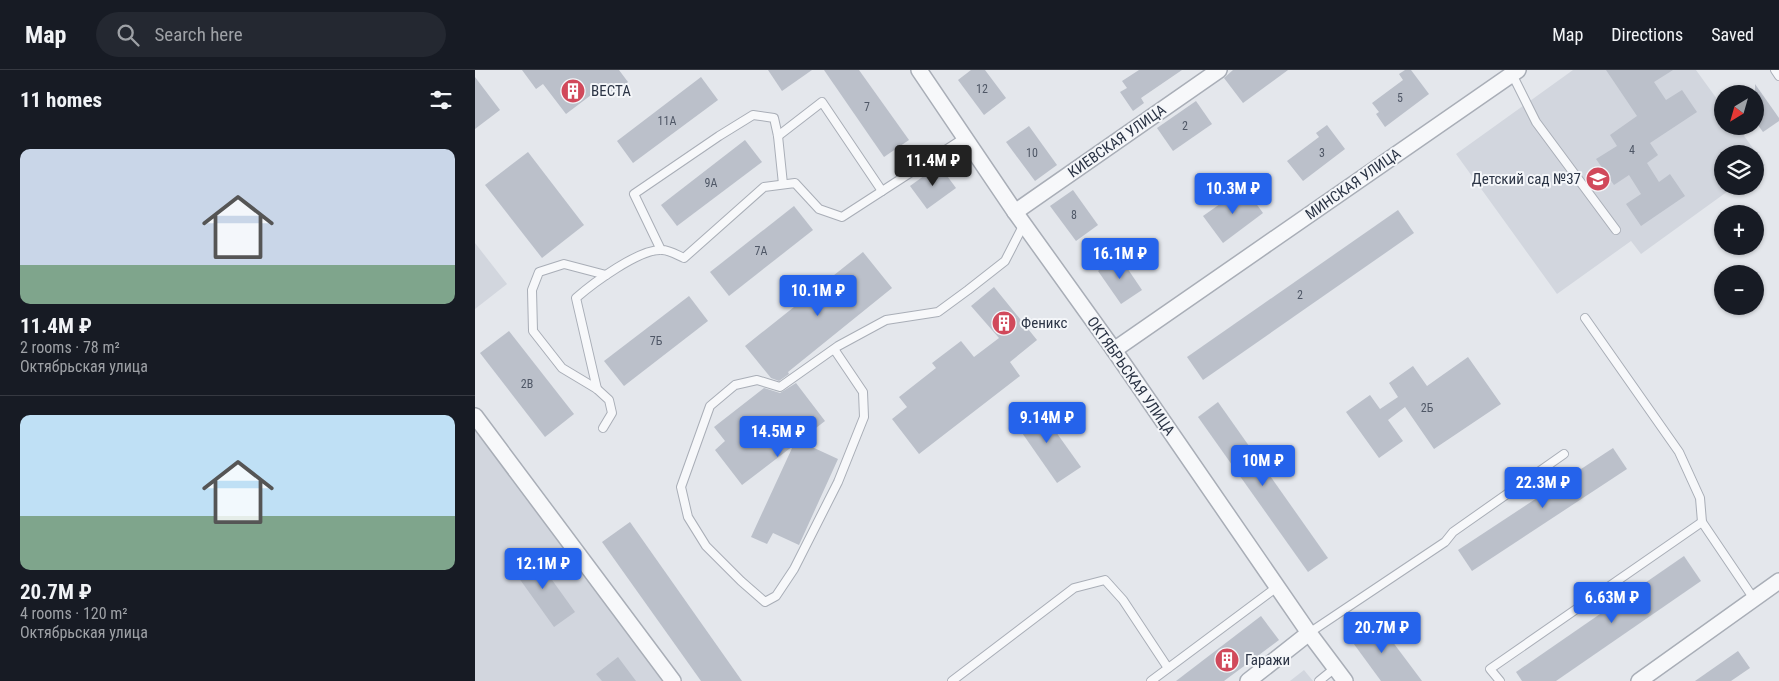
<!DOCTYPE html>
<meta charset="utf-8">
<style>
:root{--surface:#171b24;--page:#242831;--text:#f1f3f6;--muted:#9ea1a6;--line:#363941;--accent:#2563eb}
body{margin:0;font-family:"Roboto Condensed",sans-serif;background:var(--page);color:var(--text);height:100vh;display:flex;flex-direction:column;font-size:19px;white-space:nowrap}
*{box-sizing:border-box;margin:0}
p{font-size:16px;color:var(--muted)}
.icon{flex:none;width:28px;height:28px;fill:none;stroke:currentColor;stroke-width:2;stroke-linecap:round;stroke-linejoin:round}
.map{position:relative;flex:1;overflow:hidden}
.drawer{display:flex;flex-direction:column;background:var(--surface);width:475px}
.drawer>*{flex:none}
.needle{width:32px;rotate:217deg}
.tools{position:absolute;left:1239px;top:15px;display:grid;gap:10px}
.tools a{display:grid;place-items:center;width:50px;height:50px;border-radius:50%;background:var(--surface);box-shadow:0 1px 4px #0004;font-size:25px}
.price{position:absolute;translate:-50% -42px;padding:0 11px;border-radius:5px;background:var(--accent);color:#fff;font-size:16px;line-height:32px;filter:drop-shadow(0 1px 2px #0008)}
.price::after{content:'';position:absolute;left:50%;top:30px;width:15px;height:11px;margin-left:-8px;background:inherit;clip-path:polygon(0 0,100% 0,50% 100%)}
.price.selected{background:#222;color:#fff}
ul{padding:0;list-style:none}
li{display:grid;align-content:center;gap:10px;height:265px;padding:0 20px}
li+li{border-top:1px solid var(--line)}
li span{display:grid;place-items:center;height:155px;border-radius:10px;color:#555}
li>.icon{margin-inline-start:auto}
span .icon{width:90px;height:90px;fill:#fffc;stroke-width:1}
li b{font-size:21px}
h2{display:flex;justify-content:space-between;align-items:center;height:60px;padding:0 20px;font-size:21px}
header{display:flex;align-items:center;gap:30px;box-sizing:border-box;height:70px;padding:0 25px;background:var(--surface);border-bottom:1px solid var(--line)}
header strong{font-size:24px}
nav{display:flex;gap:28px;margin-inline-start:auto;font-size:18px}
.search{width:350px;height:45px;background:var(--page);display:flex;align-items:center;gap:12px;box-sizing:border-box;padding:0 18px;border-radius:28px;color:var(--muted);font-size:19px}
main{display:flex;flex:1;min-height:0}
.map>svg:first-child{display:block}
.built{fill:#d2d6de}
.building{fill:#bbc0ca}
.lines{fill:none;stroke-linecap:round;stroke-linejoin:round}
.lane-casing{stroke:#a9aeb7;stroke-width:10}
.street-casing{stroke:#a9aeb7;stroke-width:18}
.lane{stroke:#f7f8fa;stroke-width:8}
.street{stroke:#f7f8fa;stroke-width:15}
.labels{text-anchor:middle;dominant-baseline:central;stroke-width:4;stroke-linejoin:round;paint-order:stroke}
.number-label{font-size:12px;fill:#4f5766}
.poi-label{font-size:15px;fill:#2b3445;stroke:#f4f6f9;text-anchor:start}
.street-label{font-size:15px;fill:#2b3445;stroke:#f4f6f9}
</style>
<header>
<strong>Map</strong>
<div class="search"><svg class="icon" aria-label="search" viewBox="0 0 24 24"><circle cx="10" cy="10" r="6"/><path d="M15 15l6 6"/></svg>Search here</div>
<nav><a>Map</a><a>Directions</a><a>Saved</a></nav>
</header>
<main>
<section class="drawer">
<h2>11 homes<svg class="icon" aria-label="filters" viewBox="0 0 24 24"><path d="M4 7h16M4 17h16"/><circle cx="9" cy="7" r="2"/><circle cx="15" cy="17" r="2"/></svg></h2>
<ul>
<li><span style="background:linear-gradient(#c9d6e8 75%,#7fa58c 0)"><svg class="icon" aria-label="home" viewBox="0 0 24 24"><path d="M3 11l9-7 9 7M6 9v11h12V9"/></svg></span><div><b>11.4M ₽</b><p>2 rooms · 78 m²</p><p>Октябрьская улица</p></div></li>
<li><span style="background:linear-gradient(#bfe0f5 65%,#7fa58c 0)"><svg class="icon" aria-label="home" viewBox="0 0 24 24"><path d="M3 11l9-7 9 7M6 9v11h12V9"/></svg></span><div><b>20.7M ₽</b><p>4 rooms · 120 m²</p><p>Октябрьская улица</p></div></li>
</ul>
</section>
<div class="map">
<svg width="1304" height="611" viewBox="0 0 1304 611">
<rect width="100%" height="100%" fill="#e4e7ec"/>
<!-- built -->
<g class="built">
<path d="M1098,0h123l26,36 1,20h14l28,39 -10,7v-18h-32v32h12l-94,68 -10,-13 -74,53 -101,-140z"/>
<path d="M0,173l32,41 -32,25z"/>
<path d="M0,357l188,254h-188z"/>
<path d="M829,600l9,11h-23z"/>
</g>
<!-- building -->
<g class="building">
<path d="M47,0h97l9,12 -22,16 -7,-9 -33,25 -23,-30 -7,5z"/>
<path d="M293,0h44l-30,21z"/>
<path d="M349,0h35l50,70 -25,17z"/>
<path d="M496,0h14l21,28 -22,17 -26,-35z"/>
<path d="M664,0h43l-41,28 3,5 -11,8 -13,-19 7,-4 -5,-7z"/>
<path d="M758,0h55l-45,33 -19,-25z"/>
<path d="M930,0h6l18,24 -44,33 -9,-13 3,-2 -7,-9 31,-23 -4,-6z"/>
<path d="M1131,0h67l-19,12 12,18 16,-10 15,22 -47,31 8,12 -11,8 12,19 11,-8 15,22 -44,30 -15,-22 15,-10 -12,-19 -15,10 -18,-26 21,-13 -7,-11 27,-19z"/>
<path d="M0,7l25,33 -25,19z"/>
<path d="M226,7l17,23 -85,63 -16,-22z"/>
<path d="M1280,14l24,34v3l-16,11 -8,-11z"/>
<path d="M721,31l16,23 -39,27 -16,-23z"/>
<path d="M852,55l18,24 -42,32 -16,-20 32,-24 -3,-4z"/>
<path d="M554,56l28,39 -22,16 -29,-39z"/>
<path d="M270,70l17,22 -85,64 -16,-21z"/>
<path d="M53,82l56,73 -42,33 -57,-73z"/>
<path d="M464,95l17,23 -29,21 -17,-23z"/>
<path d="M769,117l19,26 -40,30 -20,-27z"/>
<path d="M598,120l25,35 -22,16 -26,-35z"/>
<path d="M319,136l19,24 -84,66 -19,-24z"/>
<path d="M923,140l16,23 -211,147 -16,-23z"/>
<path d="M388,182l29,36 -104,84 1,2 -10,7 -8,-3 -26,-32z"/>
<path d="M644,186l23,34 -21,14 -23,-33z"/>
<path d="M519,217l43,53 -27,22 10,14 -101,78 -27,-35 15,-12 -8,-10 37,-29 -4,-5 29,-22 13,16 25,-19 -28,-32z"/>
<path d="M214,226l19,25 -84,65 -20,-25z"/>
<path d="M34,261l65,83 -29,23 -65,-84z"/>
<path d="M993,287l33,47 -67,45 -29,-42 -17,13 15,21 -24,17 -33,-46 24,-17 10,14 18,-12 -9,-14 24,-17 14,20z"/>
<path d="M321,313l29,38 -26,20 39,18 -39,86 -26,-12 -6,11 -16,-7 42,-91 -51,39 -27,-35 10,-9 -11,-14 50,-39 16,5z"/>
<path d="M743,332l110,156 -20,14 -110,-155z"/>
<path d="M561,334l45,63 -24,16 -44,-63z"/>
<path d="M1138,378l14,21 -155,102 -14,-21z"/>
<path d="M155,452l112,159h-41l-99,-139z"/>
<path d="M57,482l43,60 -21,15 -43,-60z"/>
<path d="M1209,486l17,25 -145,100h-34l-6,-9z"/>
<path d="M786,546l18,24 -55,41h-48z"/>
<path d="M899,547l48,64h-41l-33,-45z"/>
<path d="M1263,581l12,17 -19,13h-36z"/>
<path d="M143,587l18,24h-34l-6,-7z"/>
</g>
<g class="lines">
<defs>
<g id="lane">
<path d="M1300,0l4,6"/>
<path d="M1037,4l24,48 80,108"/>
<path d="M303,66l44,-34 60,89"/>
<path d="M186,180l-27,-56 85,-58 34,-21 21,3 4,18 5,48"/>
<path d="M1110,248l94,134 21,46 2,24"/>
<path d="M359,279l29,43 1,25 -26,65 -44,87 -18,27 -11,6 -24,-21 -35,-35 -18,-29 -7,-30 29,-81 25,-21 22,-5 23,7 58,-41 48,-26 52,-8 30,-22 37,-29 19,-37"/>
<path d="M122,319l-21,-91c16,-14 64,-50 86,-48 7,0 15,5 22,8l80,-71 31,-4 24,26 23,8 122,-79"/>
<path d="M128,358l9,-15 -3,-13 -12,-11 -35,-21 -29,-37 -1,-41 7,-18 25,-8 42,11"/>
<path d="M834,563l136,-91 8,-10 111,-78"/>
<path d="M477,611l122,-93 31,-8 18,20 45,68"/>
<path d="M676,611l126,-94"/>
<path d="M844,611l16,-13"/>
<path d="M1025,611l-10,-12 212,-147 52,77"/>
</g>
<g id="street">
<path d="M444,0l96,142 99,138 195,283 36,48"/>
<path d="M540,142l204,-142"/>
<path d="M639,280l404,-280"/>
<path d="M0,346l198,265"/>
<path d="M773,611l61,-48"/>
<path d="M1164,611l140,-100"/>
</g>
</defs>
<!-- lane casing -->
<use href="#lane" class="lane-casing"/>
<!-- street casing -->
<use href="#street" class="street-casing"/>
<!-- lane -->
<use href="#lane" class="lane"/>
<!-- street -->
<use href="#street" class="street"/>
</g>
<!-- icons -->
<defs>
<symbol id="building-disc" viewBox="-11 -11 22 22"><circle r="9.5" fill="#d1495b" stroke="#f4f6f9"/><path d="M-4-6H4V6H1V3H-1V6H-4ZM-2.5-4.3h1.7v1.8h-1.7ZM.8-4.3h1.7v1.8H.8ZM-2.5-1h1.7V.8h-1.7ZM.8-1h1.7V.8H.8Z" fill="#fff"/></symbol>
<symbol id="school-disc" viewBox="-11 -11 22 22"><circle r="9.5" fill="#d1495b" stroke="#f4f6f9"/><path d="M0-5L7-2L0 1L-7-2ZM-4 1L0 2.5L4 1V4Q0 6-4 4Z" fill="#fff"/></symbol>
</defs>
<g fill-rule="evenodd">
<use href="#building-disc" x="84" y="7" width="28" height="28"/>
<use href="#school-disc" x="1109" y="95" width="28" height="28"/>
<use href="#building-disc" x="515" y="239" width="28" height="28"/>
<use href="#building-disc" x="738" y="576" width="28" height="28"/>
</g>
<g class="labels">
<!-- number labels -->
<g class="number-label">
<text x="507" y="19">12</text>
<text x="925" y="28">5</text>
<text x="392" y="37">7</text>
<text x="192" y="51">11А</text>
<text x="710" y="56">2</text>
<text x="1157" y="80">4</text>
<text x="557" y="83">10</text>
<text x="847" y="83">3</text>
<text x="236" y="113">9А</text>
<text x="599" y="145">8</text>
<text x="286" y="181">7А</text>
<text x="825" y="225">2</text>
<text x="181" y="271">7Б</text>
<text x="52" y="314">2В</text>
<text x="952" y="338">2Б</text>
</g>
<!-- poi labels -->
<g class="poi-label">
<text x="116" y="21">ВЕСТА</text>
<text x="1106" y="109" text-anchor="end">Детский сад №37</text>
<text x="546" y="253">Феникс</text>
<text x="770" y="590">Гаражи</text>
</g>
<!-- street labels -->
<g class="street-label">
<text transform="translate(642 71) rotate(-35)">КИЕВСКАЯ УЛИЦА</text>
<text transform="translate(878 114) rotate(-35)">МИНСКАЯ УЛИЦА</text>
<text transform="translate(656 306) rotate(55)">ОКТЯБРЬСКАЯ УЛИЦА</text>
</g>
</g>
</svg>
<div class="tools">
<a><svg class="needle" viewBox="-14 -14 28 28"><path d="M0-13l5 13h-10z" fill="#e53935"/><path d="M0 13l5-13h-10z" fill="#9ea1a6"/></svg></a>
<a><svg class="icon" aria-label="layers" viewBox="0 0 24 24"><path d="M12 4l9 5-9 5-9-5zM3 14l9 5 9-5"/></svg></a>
<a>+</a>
<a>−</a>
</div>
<b class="price selected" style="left:458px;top:117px">11.4M ₽</b>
<b class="price" style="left:758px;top:145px">10.3M ₽</b>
<b class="price" style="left:645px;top:210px">16.1M ₽</b>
<b class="price" style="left:343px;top:247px">10.1M ₽</b>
<b class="price" style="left:572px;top:374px">9.14M ₽</b>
<b class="price" style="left:303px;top:388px">14.5M ₽</b>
<b class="price" style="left:788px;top:417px">10M ₽</b>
<b class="price" style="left:1068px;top:439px">22.3M ₽</b>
<b class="price" style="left:68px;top:520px">12.1M ₽</b>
<b class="price" style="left:1137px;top:554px">6.63M ₽</b>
<b class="price" style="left:907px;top:584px">20.7M ₽</b>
</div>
</main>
